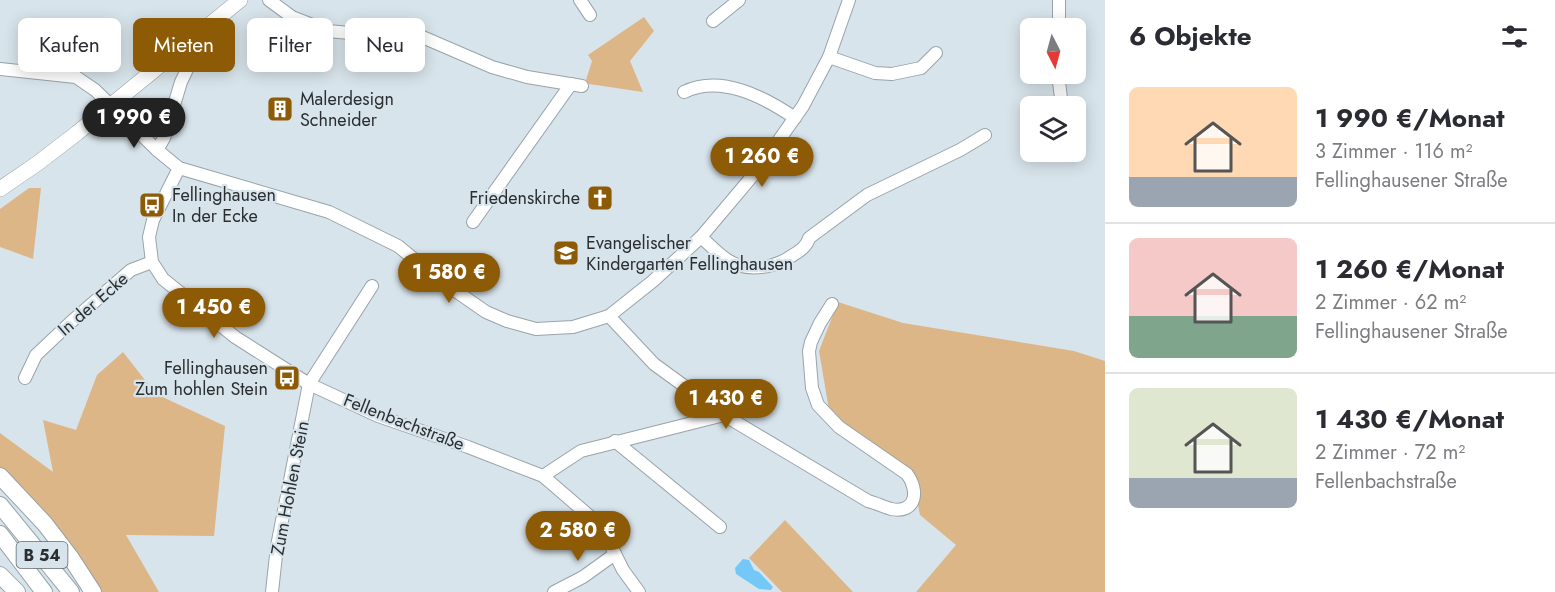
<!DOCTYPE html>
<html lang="de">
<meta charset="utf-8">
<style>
:root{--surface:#fff;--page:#f7f7f7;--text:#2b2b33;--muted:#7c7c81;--line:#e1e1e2;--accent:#8d5a06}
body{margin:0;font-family:Jost,sans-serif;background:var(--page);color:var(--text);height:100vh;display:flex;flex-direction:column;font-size:22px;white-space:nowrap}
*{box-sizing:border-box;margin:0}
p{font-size:20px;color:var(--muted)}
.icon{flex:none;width:33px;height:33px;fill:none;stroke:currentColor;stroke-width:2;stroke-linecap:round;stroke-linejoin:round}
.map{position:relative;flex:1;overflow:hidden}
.drawer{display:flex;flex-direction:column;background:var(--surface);width:450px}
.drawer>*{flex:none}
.hud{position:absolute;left:18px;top:18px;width:570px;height:54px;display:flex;gap:12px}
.needle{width:39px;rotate:174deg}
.fabs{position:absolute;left:1020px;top:18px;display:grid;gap:12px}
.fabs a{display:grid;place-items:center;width:66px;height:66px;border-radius:9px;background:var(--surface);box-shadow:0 3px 15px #0003;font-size:30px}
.price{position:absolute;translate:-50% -51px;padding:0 14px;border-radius:21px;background:var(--accent);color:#fff;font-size:20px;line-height:39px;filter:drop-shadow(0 2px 3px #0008)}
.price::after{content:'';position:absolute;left:50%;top:36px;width:18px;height:14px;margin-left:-9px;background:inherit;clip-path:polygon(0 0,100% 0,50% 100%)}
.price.on{background:#222;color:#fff}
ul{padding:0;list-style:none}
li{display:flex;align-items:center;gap:18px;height:150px;padding:0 24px}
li+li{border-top:2px solid var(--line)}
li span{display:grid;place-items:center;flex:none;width:168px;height:120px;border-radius:9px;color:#555}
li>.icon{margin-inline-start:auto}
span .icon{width:72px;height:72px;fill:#fffc;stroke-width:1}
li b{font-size:26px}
h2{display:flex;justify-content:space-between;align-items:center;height:72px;padding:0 24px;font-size:26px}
.chip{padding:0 21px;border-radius:9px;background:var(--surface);box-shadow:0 3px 15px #0003;font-size:21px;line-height:54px}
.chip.on{background:var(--accent);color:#fff}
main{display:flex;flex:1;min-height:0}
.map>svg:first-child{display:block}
.green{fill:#ddb688}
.water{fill:#73c8f7}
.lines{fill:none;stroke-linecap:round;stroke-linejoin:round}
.minor-casing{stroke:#98a3aa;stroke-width:14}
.major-casing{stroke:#98a3aa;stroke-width:16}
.highway-casing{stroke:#98a3aa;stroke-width:18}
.minor{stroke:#fff;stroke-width:12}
.major{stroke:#fff;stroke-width:15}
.highway{stroke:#fff;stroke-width:16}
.labels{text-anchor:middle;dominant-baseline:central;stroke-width:4.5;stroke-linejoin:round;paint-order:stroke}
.shield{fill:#d8e4eb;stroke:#5e6569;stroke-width:1.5}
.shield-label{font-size:16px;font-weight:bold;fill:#2a2e31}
.poi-label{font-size:18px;fill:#2a2e31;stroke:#d8e4eb;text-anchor:start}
.street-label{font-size:18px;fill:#2a2e31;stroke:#d8e4eb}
</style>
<main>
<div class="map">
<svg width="1105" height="592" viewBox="0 0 1105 592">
<rect width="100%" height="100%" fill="#d8e4eb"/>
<!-- green -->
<g class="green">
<path d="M644,17l10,14 -24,30 13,31 -54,-8 -3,-4 6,-19 -4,-6z"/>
<path d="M29,188h12l-8,71 -33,-12v-38z"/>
<path d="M838,302l65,21 171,28 31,10v231h-189l40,-47 -36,-30 -5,-25 -86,-80 -10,-59z"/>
<path d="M123,352l33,42 69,32 -11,110 -88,-1 33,57h-58l-62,-85 -39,-40v-34l53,39 -10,-52 33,10 21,-55z"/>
<path d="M785,520l68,72h-71l-33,-34z"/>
</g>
<!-- water -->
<path class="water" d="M743,559l6,1 5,10 5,2 14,15 -2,3 -12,-1 -23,-15 -1,-6z"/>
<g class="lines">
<defs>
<g id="minor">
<path d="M269,0l23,17 36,14 43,4 49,1 72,31 35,10 55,9"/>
<path d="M580,0l10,15"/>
<path d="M1059,0v28"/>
<path d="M713,21l26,-21"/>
<path d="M829,57l46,16 17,1 29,-6 15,-15"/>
<path d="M0,69l76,8 19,13 62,60 22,18 150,44 69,34 39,32 49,34 21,9 29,8 18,-1 19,-1 36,-11 44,-35 48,-44 59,-70 43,-61 26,-49 20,-57"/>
<path d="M1058,74l3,24"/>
<path d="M684,92c37,-18 80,5 111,26"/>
<path d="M157,150l7,-12 17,-56 12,-25 1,-4 -6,-11"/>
<path d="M179,168l-26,52 -4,17 3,25 11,17 72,58 74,47 69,32 90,31 75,29 58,50 22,44 16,22"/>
<path d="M473,222l98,-138"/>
<path d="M701,237c8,7 16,16 25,22 18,13 46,10 64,-2 8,-5 17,-10 19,-19l58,-43 93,-45 25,-15"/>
<path d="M25,378l11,-23 35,-33 60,-52 21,-8"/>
<path d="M724,415l144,86c8,2 16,6 23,8 26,5 28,-19 16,-35l-68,-47 -21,-22 -6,-17 -3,-37 2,-9 9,-19 12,-19"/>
<path d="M615,441l105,86"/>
<path d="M543,476l38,-25 143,-36 -70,-51 -45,-48"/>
<path d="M272,592l5,-46 32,-162 63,-98"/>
<path d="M554,592l29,-15 32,-23"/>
</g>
<path id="major" d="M0,189l38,-26 39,-30 163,-133"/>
<g id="highway">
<path d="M0,476l45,48 26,34 22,34"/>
<path d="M0,505l71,87"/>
<path d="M0,534l44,58"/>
<path d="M0,575l17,17"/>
</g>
</defs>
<!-- minor casing -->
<use href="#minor" class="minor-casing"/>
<!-- major casing -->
<use href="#major" class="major-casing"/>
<!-- highway casing -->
<use href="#highway" class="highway-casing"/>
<!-- minor -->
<use href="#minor" class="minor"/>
<!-- major -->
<use href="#major" class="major"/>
<!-- highway -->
<use href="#highway" class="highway"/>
</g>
<!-- icons -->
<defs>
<symbol id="building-square" viewBox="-11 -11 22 22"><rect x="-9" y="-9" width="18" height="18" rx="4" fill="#8d5a06" stroke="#d8e4eb"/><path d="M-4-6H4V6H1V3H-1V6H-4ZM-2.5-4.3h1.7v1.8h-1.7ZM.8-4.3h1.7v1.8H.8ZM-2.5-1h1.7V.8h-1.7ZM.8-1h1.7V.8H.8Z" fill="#fff"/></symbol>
<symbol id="church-square" viewBox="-11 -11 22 22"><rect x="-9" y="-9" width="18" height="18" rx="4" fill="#8d5a06" stroke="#d8e4eb"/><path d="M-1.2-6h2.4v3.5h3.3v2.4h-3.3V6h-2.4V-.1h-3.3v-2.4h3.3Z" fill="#fff"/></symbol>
<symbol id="bus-square" viewBox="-11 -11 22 22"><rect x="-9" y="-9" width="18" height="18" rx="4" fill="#8d5a06" stroke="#d8e4eb"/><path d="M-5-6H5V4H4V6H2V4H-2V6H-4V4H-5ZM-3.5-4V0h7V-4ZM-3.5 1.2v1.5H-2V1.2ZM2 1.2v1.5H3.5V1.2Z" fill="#fff"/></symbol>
<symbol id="school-square" viewBox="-11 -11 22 22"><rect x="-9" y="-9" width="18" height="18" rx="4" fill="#8d5a06" stroke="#d8e4eb"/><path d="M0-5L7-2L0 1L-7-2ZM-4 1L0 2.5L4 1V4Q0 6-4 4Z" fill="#fff"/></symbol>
</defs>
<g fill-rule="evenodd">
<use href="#building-square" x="265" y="94" width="30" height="30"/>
<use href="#church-square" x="585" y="183" width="30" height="30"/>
<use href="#bus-square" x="137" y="190" width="30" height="30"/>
<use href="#school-square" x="551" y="238" width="30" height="30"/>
<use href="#bus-square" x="272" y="363" width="30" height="30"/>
</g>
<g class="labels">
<!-- shield labels -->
<rect class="shield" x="16.5" y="542" width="51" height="26" rx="4.5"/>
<g class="shield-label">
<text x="42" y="555">B 54</text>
</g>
<!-- poi labels -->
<g class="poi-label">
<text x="300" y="99">Malerdesign<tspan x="300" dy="21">Schneider</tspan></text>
<text x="172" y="195">Fellinghausen<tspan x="172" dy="21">In der Ecke</tspan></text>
<text x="580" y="198" text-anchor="end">Friedenskirche</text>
<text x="586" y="243">Evangelischer<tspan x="586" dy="21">Kindergarten Fellinghausen</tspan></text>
<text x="268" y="368" text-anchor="end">Fellinghausen<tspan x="268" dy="21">Zum hohlen Stein</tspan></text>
</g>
<!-- street labels -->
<g class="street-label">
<text transform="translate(93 304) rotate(-41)">In der Ecke</text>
<text transform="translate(404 422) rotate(21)">Fellenbachstraße</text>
<text transform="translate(290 488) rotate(-79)">Zum Hohlen Stein</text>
</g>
</g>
</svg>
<div class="fabs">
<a><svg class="needle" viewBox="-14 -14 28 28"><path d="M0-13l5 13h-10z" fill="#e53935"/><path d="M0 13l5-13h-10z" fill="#7c7c81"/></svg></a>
<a><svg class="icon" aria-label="layers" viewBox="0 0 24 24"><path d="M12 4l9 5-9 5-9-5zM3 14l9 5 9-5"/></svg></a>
</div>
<b class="price on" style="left:134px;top:149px">1 990 €</b>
<b class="price" style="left:762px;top:188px">1 260 €</b>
<b class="price" style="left:449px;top:304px">1 580 €</b>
<b class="price" style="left:214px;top:339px">1 450 €</b>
<b class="price" style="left:726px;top:430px">1 430 €</b>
<b class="price" style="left:578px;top:562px">2 580 €</b>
<div class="hud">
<a class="chip">Kaufen</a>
<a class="chip on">Mieten</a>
<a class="chip">Filter</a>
<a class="chip">Neu</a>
</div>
</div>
<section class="drawer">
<h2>6 Objekte<svg class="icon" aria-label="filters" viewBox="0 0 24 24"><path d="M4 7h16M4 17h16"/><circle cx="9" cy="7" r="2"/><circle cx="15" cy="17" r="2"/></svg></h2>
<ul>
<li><span style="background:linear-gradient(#ffd9b3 75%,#9aa5b1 0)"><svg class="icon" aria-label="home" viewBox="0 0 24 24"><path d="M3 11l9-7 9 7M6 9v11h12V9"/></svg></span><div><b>1 990 €/Monat</b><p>3 Zimmer · 116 m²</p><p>Fellinghausener Straße</p></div></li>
<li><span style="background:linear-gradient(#f6c9c9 65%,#7fa58c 0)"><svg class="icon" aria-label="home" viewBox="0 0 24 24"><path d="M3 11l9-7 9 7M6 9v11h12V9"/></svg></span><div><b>1 260 €/Monat</b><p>2 Zimmer · 62 m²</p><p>Fellinghausener Straße</p></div></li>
<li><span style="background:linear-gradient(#dfe7d0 75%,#9aa5b1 0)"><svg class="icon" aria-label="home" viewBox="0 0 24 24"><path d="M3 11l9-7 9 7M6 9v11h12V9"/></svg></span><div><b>1 430 €/Monat</b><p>2 Zimmer · 72 m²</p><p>Fellenbachstraße</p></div></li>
</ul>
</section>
</main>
